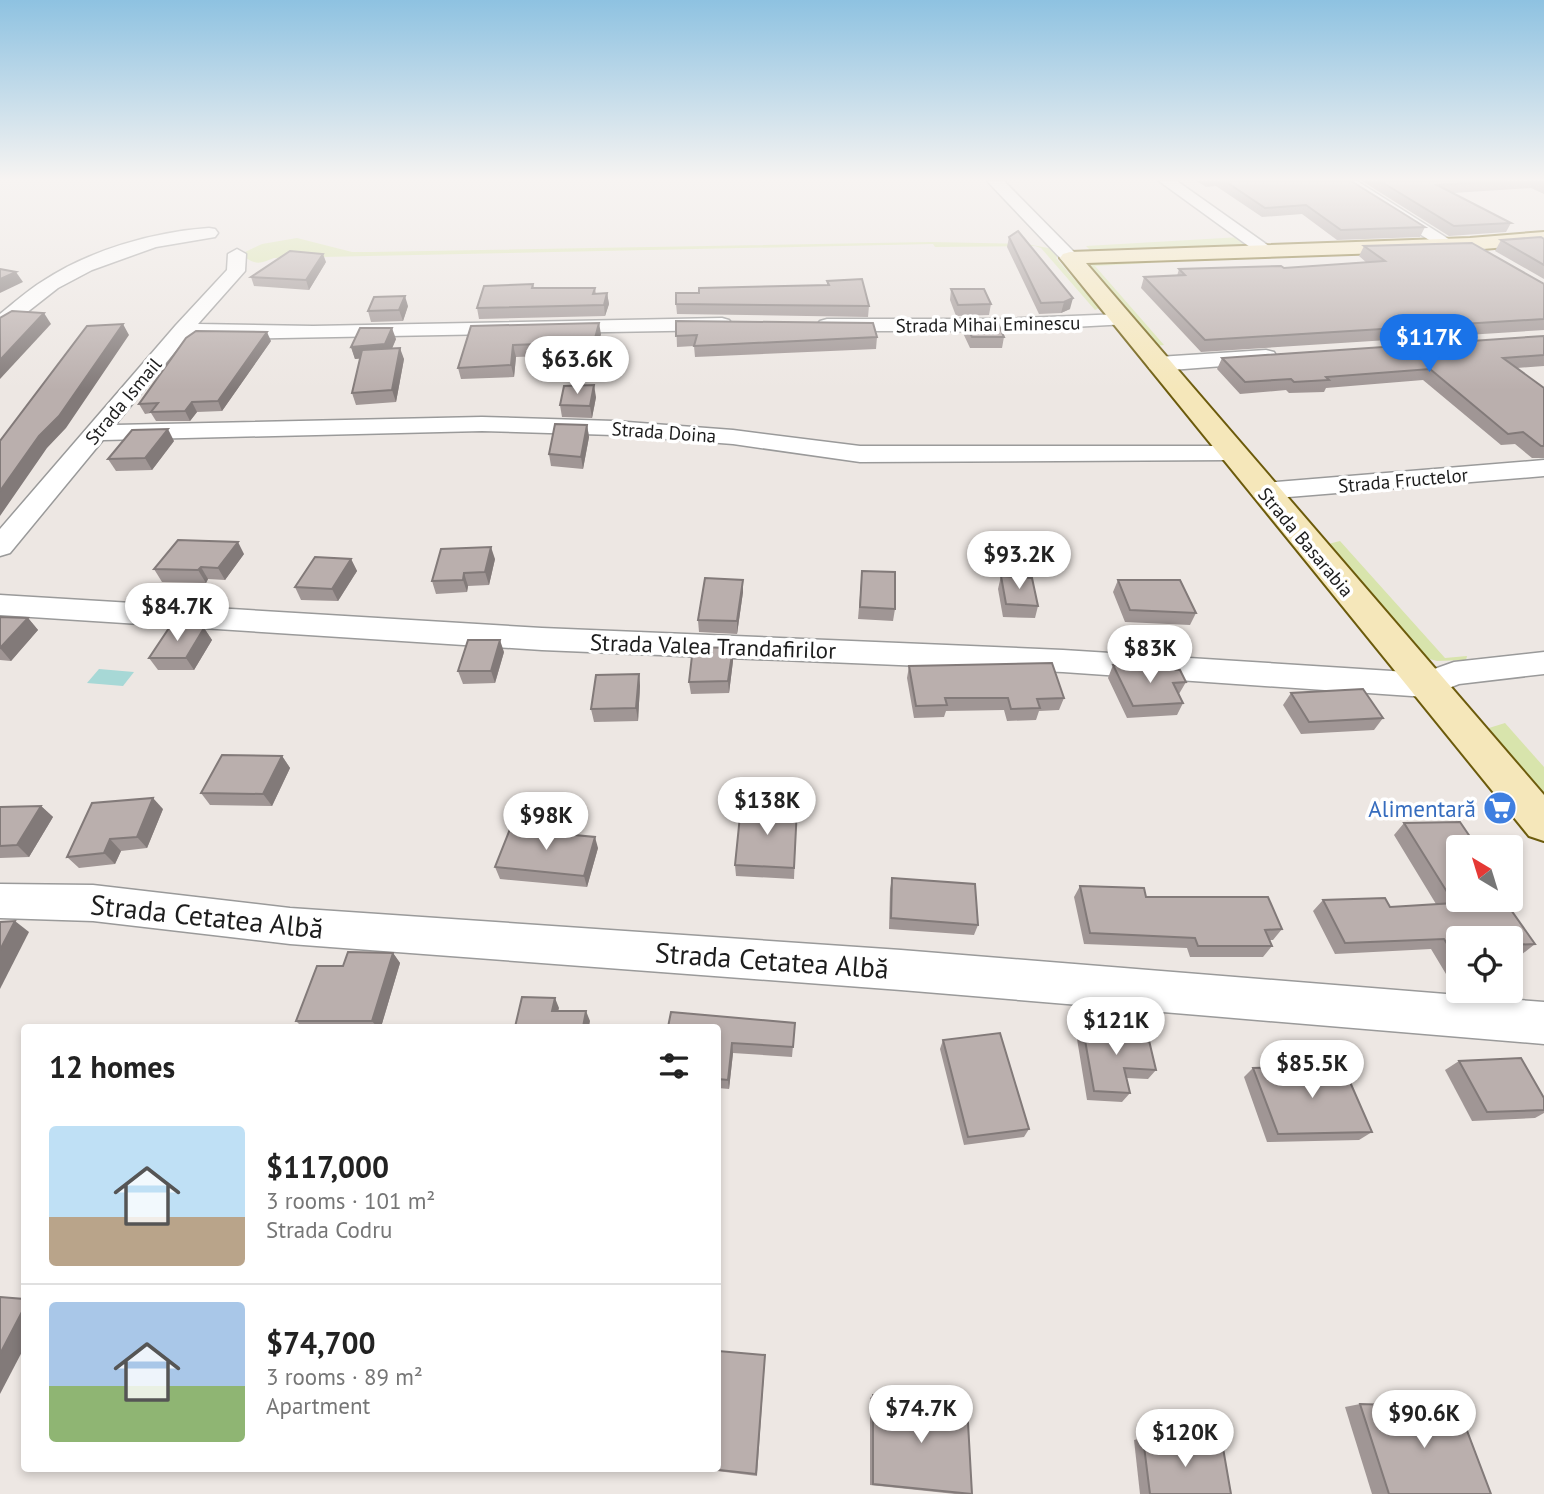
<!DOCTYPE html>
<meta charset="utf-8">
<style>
:root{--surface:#fff;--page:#f2f2f2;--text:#222;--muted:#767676;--line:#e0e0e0;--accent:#1a73e8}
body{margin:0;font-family:"PT Sans",sans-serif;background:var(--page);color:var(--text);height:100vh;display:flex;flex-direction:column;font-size:26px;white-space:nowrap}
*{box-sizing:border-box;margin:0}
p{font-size:23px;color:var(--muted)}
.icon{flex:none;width:38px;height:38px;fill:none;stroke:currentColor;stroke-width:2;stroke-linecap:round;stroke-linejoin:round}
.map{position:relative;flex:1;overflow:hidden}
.side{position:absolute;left:21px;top:1024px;width:700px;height:448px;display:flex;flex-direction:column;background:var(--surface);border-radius:7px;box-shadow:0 4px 10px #0003}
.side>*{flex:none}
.needle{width:46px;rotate:322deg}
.controls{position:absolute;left:1446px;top:835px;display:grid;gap:14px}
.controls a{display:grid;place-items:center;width:77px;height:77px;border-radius:7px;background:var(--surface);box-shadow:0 4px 10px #0003;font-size:35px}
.price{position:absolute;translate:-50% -60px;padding:0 16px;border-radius:24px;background:#fff;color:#222;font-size:23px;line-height:46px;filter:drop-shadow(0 2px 4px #0008)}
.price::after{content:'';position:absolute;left:50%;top:42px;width:21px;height:16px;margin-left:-10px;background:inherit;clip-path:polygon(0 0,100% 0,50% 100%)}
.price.on{background:var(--accent);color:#fff}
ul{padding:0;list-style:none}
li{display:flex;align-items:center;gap:21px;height:175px;padding:0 28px}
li+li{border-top:2px solid var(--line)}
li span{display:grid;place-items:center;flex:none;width:196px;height:140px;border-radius:7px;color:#555}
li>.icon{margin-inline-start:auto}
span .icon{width:84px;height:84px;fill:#fffc;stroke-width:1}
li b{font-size:30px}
h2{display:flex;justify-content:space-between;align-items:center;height:84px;padding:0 28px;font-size:30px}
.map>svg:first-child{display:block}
.grass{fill:#d8e4ac}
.water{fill:#a7d8d6}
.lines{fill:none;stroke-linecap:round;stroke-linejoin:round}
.street-casing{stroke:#9a9a9a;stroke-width:3}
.secondary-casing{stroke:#6c5b0c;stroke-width:4}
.street{fill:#fff;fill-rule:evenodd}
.secondary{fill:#f5e7ba;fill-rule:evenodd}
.wall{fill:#a09695}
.shaded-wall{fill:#827a79}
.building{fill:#baafad;stroke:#827a79;stroke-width:2}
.labels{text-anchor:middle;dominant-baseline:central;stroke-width:7;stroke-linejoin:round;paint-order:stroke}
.far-street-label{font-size:19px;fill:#1d1d1d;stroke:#fff}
.street-label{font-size:23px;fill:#1d1d1d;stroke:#fff}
.shop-label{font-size:23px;fill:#366cbe;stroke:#fff;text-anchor:end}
.near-street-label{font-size:28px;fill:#1d1d1d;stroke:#fff}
</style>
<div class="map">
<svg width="1544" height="1494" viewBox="0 0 1544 1494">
<rect width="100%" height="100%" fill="#ede7e3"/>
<!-- grass -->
<g class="grass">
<path d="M1241,237l10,10 -159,5 -6,-6z"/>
<path d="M297,238l55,14h20l558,-10 96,2 28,5 5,7 -3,2 43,50 -4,2 -54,-62 -6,-2 -100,1 -2,-3 -659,14c-12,5 -19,8 -30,-2l1,-4 17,-8z"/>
<path d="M1147,259l4,4 -56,3 69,79 -10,1 -66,-80 6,-4z"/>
<path d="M1340,541l105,117 22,-2 -1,4 -29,1 -18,-5 -95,-111z"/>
<path d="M1505,723l39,44v30l-56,-63 1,-6z"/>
</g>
<!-- water -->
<path class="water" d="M99,669l35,3 -11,14 -36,-3z"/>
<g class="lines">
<defs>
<g id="street">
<path d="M987,181h17l72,73 3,4 -3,4h-12z"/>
<path d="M1159,181h18l99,70 -9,5 -6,-1z"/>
<path d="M1338,181h19l101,64 -9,5 -6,-1z"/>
<path d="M209,228l6,1 3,4 -3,4 -59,10 -64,23 -34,18 -51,40 -7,2v-16c14,-11 28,-24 43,-33 47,-31 110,-49 166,-53z"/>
<path d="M237,249l9,5 -1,17 -47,53 115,2 409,-8 7,2 3,4 -3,4 -7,2 -501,9 -33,-3 -73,89 367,-8 132,4 119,9 127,16h371l9,2 3,5 -3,5 -9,2 -371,2 -127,-18 -119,-9 -132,-4 -379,9 -93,113 -10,3v-27l176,-204 51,-55 1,-16z"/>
<path d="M1121,314l7,2 3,4 -3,4 -129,7h-172l-7,-2 -3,-4 3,-4 7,-2h172z"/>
<path d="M1266,350l8,2 3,5 -3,5 -116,9 -8,-2 -3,-5 3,-5 8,-2z"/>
<path d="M1544,460v16l-281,23 -9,-2 -4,-6 4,-6 9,-2z"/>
<path d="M0,595l542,33 521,22 360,23 31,-11 90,-10v22l-85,10 -33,13 -363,-25 -521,-22 -542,-35z"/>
<path d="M0,884l93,1 197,23 611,42 643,52v42l-643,-54 -611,-46 -197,-23 -93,-3z"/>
</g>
<path id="secondary" d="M1544,232v12l-74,6 -384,13 458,532v46l-15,-5 -469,-578 3,-4 7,-2 400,-14z"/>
</defs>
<!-- street casing -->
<use href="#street" class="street-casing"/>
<!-- secondary casing -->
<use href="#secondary" class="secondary-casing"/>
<!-- street -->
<use href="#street" class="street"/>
<!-- secondary -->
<use href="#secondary" class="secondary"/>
</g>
<!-- wall -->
<g class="wall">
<path d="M1197,181h154l74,46 -5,10 -83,3 -35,-26 -40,3 -46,-31 -10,1z"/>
<path d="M1362,181h182v13l-13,-6 -78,5 58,30 -5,9 -57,4z"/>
<path d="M1009,237l61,72 -9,4 -22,1 -32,-67z"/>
<path d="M1544,239v40l-49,-28 6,-11z"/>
<path d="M1364,246l180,38v46l-343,22 -60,-64 3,-11 33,-1 2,-7 105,-1 83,-5 -8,-7z"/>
<path d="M326,262l-17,28 -55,-4 -3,-9z"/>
<path d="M827,281l42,25 -1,11 -191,-3 -1,-10 23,-11 128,-8z"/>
<path d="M533,284l1,4h61l1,6 11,-1 2,11 -4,12 -126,3 -2,-11z"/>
<path d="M951,289l40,15 -2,11 -33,1 -6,-16z"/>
<path d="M408,306l-5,15 -32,1 -3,-11z"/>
<path d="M676,321l201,16 -1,12 -181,8 -1,-11 -17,1z"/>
<path d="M964,322l40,15 -2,11h-32l-7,-15z"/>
<path d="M471,326l130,8 -6,20 -79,3 -2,20 -53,2 -3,-11z"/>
<path d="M1544,336v30l-27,2 27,20v70h-12l-17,-14 -14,1 -78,-65 -97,8 -2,4 -35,1 -3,-3 -46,4 -23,-25 5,-11z"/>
<path d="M396,339l-4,9 12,11 -8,43 -40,3 -4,-12 8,-35 -5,1 -4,-12z"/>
<path d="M271,341l-49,70 -25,1 -7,9h-34l-5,-8 -6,1 -6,-10z"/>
<path d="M596,397l-4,21 -30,-1 -2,-12z"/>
<path d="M587,425l2,12 -6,32 -32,-3 -2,-12z"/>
<path d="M174,441l-22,29 -36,1 -8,-12z"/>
<path d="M244,554l-19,26 -17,-1 -2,4 -44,-1 -8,-13z"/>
<path d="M351,559l6,12 -19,30 -37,-1 -6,-13z"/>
<path d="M495,559l-6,26 -21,1 -1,6 -31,2 -4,-13z"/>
<path d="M862,571l33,38 -2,12 -35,-2z"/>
<path d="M1001,576l37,30 -3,12 -32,-1 -5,-28z"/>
<path d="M743,580v12l-6,42 -38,-2 -1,-12z"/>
<path d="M1118,580l78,33 -6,12 -65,-3 -12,-30z"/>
<path d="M0,617l28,1 10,12 -27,31 -11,-1z"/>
<path d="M204,628l8,12 -18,30h-36l-9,-12z"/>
<path d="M504,652l-9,31 -32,1 -5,-13z"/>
<path d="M733,661l-4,32 -38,1 -2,-12z"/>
<path d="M1113,665l73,17 -7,12 4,9 -6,12 -50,3 -19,-40z"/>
<path d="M909,666l155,32 -5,12 -20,1 -3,9 -29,1 -3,-11 -58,1 -2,6 -30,1 -7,-40z"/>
<path d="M639,674l1,12 -2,35 -44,1 -3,-13z"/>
<path d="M1291,693l92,25 -9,12 -73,4 -18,-29z"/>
<path d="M282,756l8,12 -18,38 -62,-1 -9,-12z"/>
<path d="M41,806l12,11 -24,40 -29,1v-51z"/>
<path d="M797,808l-3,71 -58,-3 -1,-11z"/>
<path d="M163,809l-16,39 -26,3 -6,13 -36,4 -12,-11z"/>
<path d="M1404,823l54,24 77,97 -14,11h-11v-17h-52v35l-12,1 -15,-25 -96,5 -22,-43 10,-11 67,7 46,-3 -42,-69z"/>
<path d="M598,848l-11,39 -87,-8 -5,-12z"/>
<path d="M892,878l86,47 -4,10 -85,-6 1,-40z"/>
<path d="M1080,886l66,11 136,32 -9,11h-3l2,6 -9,11h-73l-3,-9 -103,-4 -10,-47z"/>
<path d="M393,953l7,10 -19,64h-79l-6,-6 47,-55z"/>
<path d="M795,1023l-3,34 -59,-4 -4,36 -11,-1v-61z"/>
<path d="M1083,1029l73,41 -8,9 -22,-1 4,15 -8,9 -35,-2 -10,-61z"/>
<path d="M943,1040l86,89 -5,8 -60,8 -24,-96z"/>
<path d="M1459,1061l85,37v15l-9,5 -63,3 -27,-51z"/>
<path d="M1253,1068l119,64 -13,8 -92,2 -23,-65z"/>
<path d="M765,1359l-8,117 -56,-7 -2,-1z"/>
<path d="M873,1395l99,99h-17l-85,-9v-87z"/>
<path d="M1360,1404l131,90h-119l-27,-87z"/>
<path d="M1143,1438l88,56h-91l-6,-54z"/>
</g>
<!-- shaded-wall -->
<g class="shaded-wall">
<path d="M323,254l3,8 -17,28 -3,-10z"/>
<path d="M16,272l7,10 -23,11v-14z"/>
<path d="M607,293l2,11 -4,12 -1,-11z"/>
<path d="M405,296l3,10 -5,15 -4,-11z"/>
<path d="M1073,298l-3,11 -9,4 3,-11z"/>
<path d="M44,313l7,11 -51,55v-19z"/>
<path d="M599,323l2,11 -6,20 -1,-12z"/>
<path d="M123,324l6,11 -63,93 -19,20 -47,68v-25l39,-55z"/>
<path d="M392,328l4,11 -7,17 -34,3 -4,-12z"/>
<path d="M267,332l4,9 -49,70 -4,-10z"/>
<path d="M513,345l3,12 -2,20 -3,-12z"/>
<path d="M400,348l4,11 -8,43 -4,-12z"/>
<path d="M594,385l2,12 -4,21 -2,-12z"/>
<path d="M192,402l5,10 -7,9 -5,-10z"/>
<path d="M587,425l2,12 -6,32 -2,-12z"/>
<path d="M168,429l6,12 -22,29 -7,-12z"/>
<path d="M238,542l6,12 -19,26 -7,-12z"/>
<path d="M491,547l4,12 -6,26 -4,-13z"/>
<path d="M351,559l6,12 -19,30 -6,-12z"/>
<path d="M201,567l7,12 -2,4 -8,-13z"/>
<path d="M464,573l4,13 -1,6 -4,-12z"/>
<path d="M743,580v12l-6,42v-13z"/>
<path d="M28,618l10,12 -27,31 -11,-13z"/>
<path d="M204,628l8,12 -18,30 -8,-12z"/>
<path d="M500,640l4,12 -9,31 -4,-12z"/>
<path d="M733,648v13l-4,32 -1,-12z"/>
<path d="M639,674l1,12 -2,35 -2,-13z"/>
<path d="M282,756l8,12 -18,38 -9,-12z"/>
<path d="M153,798l10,11 -16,39 -10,-11z"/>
<path d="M41,806l12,11 -24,40 -12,-12z"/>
<path d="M595,837l3,11 -11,39 -3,-11z"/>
<path d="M110,839l11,12 -6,13 -11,-11z"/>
<path d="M15,921l14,11 -29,57v-39z"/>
<path d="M393,953l7,10 -19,64h-4l-5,-6z"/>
<path d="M555,998l4,10 -3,13 -4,-10z"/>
<path d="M586,1011l4,10 -1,6h-6z"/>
<path d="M732,1043l1,10 -4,36 -1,-9z"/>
<path d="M24,1308v40l-24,46v-40z"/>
</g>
<!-- building -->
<g class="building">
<path d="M1225,181h126l74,46 -84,3 -35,-25 -41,3z"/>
<path d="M1380,181h127l-70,4 74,38 -57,3z"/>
<path d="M1018,231l55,67 -9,4 -23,1 -32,-66z"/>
<path d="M1541,237l3,2v26l-43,-25z"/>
<path d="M1472,243l72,41v35l-339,21 -61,-63 41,-2 -6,-6 102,-3 3,2 101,-7 -21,-15z"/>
<path d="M290,251l33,3 -17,26 -55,-3z"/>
<path d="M0,269l16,3 -16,7z"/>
<path d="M862,279l7,27 -193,-2v-11h23v-5l130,-3 -2,-4z"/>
<path d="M533,284l-1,4h63l-2,6 14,-1 -3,12 -127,3 7,-22z"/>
<path d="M951,289h33l7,15 -33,1z"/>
<path d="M405,296l-6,14 -31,1 6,-14z"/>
<path d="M12,311l32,2 -44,47v-42z"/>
<path d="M676,321l197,2 4,14 -183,9 3,-11 -21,1z"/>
<path d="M997,321l7,16h-32l-8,-15z"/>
<path d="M599,323l-5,19 -81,3 -2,20 -53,3 13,-42z"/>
<path d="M123,324l-64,92 -20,20 -39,55v-50l87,-115z"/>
<path d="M360,328h32l-7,16 -34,3z"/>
<path d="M196,331l71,1 -49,69 -26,1 -7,9 -34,1 7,-9 -19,1 47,-66z"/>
<path d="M1544,336v19l-41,3 41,30v58h-3l-18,-14 -15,2 -78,-65 -104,8 3,3 -35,2 -3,-3 -46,3 -23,-24z"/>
<path d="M400,348l-8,42 -40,3 10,-43z"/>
<path d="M594,385l-4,21 -30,-1 4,-19z"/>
<path d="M555,424l32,1 -6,32 -32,-3z"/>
<path d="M168,429l-23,29 -37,1 24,-29z"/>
<path d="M178,540l60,2 -20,26 -17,-1 -3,3 -44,-1z"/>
<path d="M491,547l-6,25 -21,1 -1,7 -31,1 9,-32z"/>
<path d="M315,557l36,2 -19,30 -37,-2z"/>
<path d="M862,571l33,1v37l-35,-2z"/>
<path d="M1001,576l31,2 6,28 -32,-2z"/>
<path d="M705,578l38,2 -6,41 -39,-1z"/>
<path d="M1118,580h62l16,33 -66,-3z"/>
<path d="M0,617l28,1 -28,30z"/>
<path d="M169,628h35l-18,30h-37z"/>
<path d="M468,640h32l-9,31h-33z"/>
<path d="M693,647l40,1 -5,33 -39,1z"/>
<path d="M1052,663l12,35 -27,1 3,9 -29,1 -3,-11h-63l2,7 -31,1 -7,-40z"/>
<path d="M1113,665l67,5 6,12 -13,1 10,20 -50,3z"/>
<path d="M639,674l-3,34 -45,1 5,-34z"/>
<path d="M1363,689l20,29 -74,4 -18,-29z"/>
<path d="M222,755l60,1 -19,38 -62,-1z"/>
<path d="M153,798l-16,39 -27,2 -6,14 -37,4 25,-54z"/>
<path d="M41,806l-24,39 -17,1v-39z"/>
<path d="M741,806l56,2 -3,60 -59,-3z"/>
<path d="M1460,822l17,25h-19v53h46l31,44 -25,1v-7h-52v23l-14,-22 -99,4 -22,-43 62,-2 5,9 64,-4 -50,-80z"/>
<path d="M510,829l85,8 -11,39 -89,-9z"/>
<path d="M892,878l83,6 3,41 -87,-7z"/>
<path d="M1080,886l64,2 2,9h122l14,32 -17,1 7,16h-74l-3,-8 -105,-5z"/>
<path d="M15,921l-15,29v-28z"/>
<path d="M348,952l45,1 -21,68h-76l21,-55h26z"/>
<path d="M522,997l33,1 -3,13h34l-3,16h-68z"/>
<path d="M671,1012l124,11 -2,24 -61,-4 -4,37 -10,-1v-52h-50z"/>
<path d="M1083,1029l64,3 9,38 -32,-2 6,25 -36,-2z"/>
<path d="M1000,1033l29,96 -61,8 -25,-97z"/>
<path d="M1521,1058l23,40v12l-57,2 -28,-51z"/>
<path d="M1343,1066l29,66 -94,2 -25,-66z"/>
<path d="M0,1297l24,2v9l-24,46z"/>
<path d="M718,1351l47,4 -9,119 -55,-6h17z"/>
<path d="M873,1395l94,10 5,89 -99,-10z"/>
<path d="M1360,1404l98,3 33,87h-102z"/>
<path d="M1143,1438l80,10 8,46h-81z"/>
</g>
<!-- sky -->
<linearGradient id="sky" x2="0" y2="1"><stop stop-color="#8ec2e1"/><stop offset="0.46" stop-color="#f7f4f2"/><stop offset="1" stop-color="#f7f4f2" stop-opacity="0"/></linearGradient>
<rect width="1544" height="390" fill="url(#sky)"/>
<!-- icons -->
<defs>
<symbol id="supermarket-disc" viewBox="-11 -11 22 22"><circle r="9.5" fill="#3f7fe0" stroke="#fff"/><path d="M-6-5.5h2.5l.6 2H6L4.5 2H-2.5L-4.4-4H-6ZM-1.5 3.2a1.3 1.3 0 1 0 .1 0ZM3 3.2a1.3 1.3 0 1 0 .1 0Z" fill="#fff"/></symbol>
</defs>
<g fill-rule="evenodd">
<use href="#supermarket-disc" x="1481" y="789" width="38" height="38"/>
</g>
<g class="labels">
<!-- far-street labels -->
<g class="far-street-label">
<text transform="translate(988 324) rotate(-1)">Strada Mihai Eminescu</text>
<text transform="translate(123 401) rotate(-50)">Strada Ismail</text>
<text transform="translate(664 432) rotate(4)">Strada Doina</text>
<text transform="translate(1403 480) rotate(-5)">Strada Fructelor</text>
<text transform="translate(1306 542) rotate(50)">Strada Basarabia</text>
</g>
<!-- street labels -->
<g class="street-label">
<text transform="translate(713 646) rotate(2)">Strada Valea Trandafirilor</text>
</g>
<!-- shop labels -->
<g class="shop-label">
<text x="1476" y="808">Alimentară</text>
</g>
<!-- near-street labels -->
<g class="near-street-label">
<text transform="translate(207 916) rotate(6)">Strada Cetatea Albă</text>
<text transform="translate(772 960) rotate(4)">Strada Cetatea Albă</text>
</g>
</g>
</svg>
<div class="controls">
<a><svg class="needle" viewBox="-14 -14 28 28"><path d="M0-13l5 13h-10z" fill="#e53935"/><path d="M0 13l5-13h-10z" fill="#767676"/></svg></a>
<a><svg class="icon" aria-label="locate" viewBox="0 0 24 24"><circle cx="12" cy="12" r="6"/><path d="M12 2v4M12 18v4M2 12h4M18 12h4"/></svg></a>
</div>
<b class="price on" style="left:1429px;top:374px">$117K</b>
<b class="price" style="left:577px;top:396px">$63.6K</b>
<b class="price" style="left:1019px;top:591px">$93.2K</b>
<b class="price" style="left:177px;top:643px">$84.7K</b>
<b class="price" style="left:1150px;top:685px">$83K</b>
<b class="price" style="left:767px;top:837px">$138K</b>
<b class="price" style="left:546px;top:852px">$98K</b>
<b class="price" style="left:1116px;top:1057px">$121K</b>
<b class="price" style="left:1312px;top:1100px">$85.5K</b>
<b class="price" style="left:921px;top:1445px">$74.7K</b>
<b class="price" style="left:1424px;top:1450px">$90.6K</b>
<b class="price" style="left:1185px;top:1469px">$120K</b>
<section class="side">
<h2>12 homes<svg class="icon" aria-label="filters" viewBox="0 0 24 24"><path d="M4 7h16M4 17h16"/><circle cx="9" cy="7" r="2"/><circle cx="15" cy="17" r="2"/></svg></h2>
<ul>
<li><span style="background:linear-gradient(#bfe0f5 65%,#b9a48a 0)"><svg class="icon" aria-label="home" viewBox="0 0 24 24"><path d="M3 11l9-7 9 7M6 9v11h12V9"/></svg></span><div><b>$117,000</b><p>3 rooms · 101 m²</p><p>Strada Codru</p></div></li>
<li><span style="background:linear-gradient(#a9c7e8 60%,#8fb573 0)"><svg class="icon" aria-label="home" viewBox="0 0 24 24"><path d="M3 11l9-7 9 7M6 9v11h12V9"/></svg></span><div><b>$74,700</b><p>3 rooms · 89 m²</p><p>Apartment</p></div></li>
</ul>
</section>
</div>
